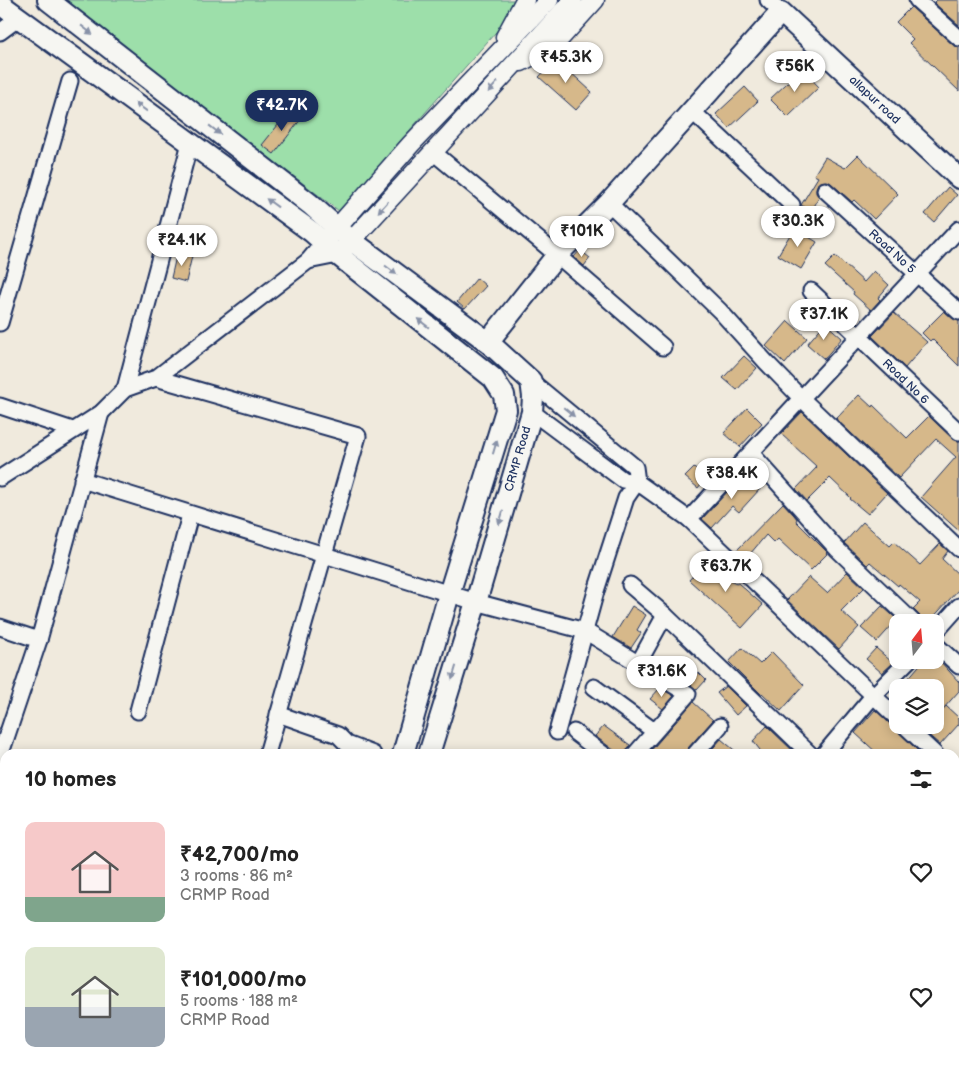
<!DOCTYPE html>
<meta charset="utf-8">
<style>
:root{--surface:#fff;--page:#f6f6f6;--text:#222;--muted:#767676;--accent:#1b2f5e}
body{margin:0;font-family:"Balsamiq Sans",sans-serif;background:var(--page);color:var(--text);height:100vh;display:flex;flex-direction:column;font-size:19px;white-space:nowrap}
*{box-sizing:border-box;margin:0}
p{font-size:16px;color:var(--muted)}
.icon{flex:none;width:28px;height:28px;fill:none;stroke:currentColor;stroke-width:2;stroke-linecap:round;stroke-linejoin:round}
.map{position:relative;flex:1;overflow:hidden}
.sheet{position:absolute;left:0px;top:749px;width:960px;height:321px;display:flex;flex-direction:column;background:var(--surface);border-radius:15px 15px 0 0;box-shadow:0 2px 12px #0003}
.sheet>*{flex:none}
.needle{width:32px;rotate:16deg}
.fabs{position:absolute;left:889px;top:614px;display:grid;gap:10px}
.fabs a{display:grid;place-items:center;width:55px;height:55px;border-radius:10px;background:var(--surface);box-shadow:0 2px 12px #0003;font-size:25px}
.price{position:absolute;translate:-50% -42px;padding:0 11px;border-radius:18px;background:#fff;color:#222;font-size:16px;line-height:32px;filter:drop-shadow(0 1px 2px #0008)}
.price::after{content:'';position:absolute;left:50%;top:30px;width:15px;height:11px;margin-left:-8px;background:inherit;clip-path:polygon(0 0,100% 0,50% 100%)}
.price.selected{background:var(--accent);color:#fff}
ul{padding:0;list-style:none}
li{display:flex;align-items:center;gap:15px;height:125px;padding:0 25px}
li span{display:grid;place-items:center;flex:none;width:140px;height:100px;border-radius:10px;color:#555}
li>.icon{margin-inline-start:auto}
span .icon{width:60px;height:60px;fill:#fffc;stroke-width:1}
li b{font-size:21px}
h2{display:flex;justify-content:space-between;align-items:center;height:60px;padding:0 25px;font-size:21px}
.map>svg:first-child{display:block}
.grass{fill:#9ddfaa;stroke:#5c8784}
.building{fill:#d6b88a;stroke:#1b2f5e}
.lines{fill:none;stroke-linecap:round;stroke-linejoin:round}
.minor-casing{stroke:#1b2f5e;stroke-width:19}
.tertiary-casing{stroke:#1b2f5e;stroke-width:21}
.secondary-casing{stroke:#1b2f5e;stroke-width:24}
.minor{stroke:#f6f6f2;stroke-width:15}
.tertiary{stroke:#f6f6f2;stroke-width:18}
.secondary{stroke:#f6f6f2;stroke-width:20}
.oneway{fill:#8892a8}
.labels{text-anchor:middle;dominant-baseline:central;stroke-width:5;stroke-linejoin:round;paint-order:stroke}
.street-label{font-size:12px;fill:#1b2f5e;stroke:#f6f6f2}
</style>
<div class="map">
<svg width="959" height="1069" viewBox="0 0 959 1069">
<rect width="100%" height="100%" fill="#f0eadd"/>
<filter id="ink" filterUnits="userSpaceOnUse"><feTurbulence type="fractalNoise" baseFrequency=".02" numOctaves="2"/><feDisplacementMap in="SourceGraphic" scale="10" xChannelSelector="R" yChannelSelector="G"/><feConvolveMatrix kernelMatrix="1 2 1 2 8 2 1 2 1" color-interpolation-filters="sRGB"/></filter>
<g filter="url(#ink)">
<!-- grass -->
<path class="grass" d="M64,0h460l-185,211z"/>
<!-- building -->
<g class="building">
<path d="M937,0h22v25l-25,-22z"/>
<path d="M911,7l42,38 6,2v44l-50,-48 4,-4 -17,-17z"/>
<path d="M556,59l36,33 -16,18 -37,-33z"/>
<path d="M802,69l17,18 -31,30 -18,-18z"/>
<path d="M745,87l13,14 -29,27 -13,-14z"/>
<path d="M290,110l11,9 -27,35 -12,-9z"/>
<path d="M858,155l40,39 -24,25 -20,-19 -2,2 -21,-19 -4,-2 -9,2 -2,5v5l3,4 -7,14 -11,-6 17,-28 -4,-2 11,-18 20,11z"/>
<path d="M948,187l9,8 -23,27 -9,-8z"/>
<path d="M794,228l23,14 -16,27 -23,-14z"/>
<path d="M580,250l10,8 -6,8 -10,-9z"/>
<path d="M177,252l15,4 -6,26 -15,-4z"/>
<path d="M835,256l29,26 10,-11 15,14 -11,13 2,2 -9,10 -18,-16 1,-2 -29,-26z"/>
<path d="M477,278l9,8 -21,23 -8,-7z"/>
<path d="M944,311l9,8 6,2v45l-27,-27 -2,2 -8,-8z"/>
<path d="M894,313l33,29 -22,26 -33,-32z"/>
<path d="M788,321l19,17 -22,26 -19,-18z"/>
<path d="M825,323l17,15 -18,21 -17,-15z"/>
<path d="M744,356l13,12 -20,22 -14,-12z"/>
<path d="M859,395l13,12 1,-2 34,33 22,-22 24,23 6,2v90l-38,-34 35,-40 -20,-18 -37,39 -63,-59z"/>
<path d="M747,408l15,15 -22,24 -16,-14z"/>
<path d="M802,412l85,81 -19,21 -18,-15 1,-1 -21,-20 -23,23 -11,-12 21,-22 -36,-33z"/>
<path d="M694,468l12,10 -8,10 -13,-11z"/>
<path d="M744,474l16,15 -21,23 -7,-6 -20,22 -10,-9z"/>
<path d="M783,503l11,12 3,4 -1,2 32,32 -17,17 -33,-31 -4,4 -8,-8 -21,25 -9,-9z"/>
<path d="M863,522l27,24 4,-4 26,23 20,-21 8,7 -6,8 17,16v14l-30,33h-7l-2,-6 -7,-7 7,-7 -21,-18 -1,2 -28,-24 -3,3 -23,-22z"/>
<path d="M710,557l10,9 -2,2 18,16 2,-1 25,22 -21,23 -53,-48z"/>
<path d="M847,572l17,16 -23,23 18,16 -20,22 -52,-49 22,-23 18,16z"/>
<path d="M632,606l14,9 -9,15 4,3 -10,15 -18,-11z"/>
<path d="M882,606l18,16h-5l-18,20 -16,-14z"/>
<path d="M742,648l18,16 12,-12 32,33 -23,26 -19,-18 -1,1 -32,-32z"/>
<path d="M876,648l17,15 -11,10 -16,-14z"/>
<path d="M924,660h15l20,22v9l-16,18 -8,-8v-13h-35z"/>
<path d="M698,672l8,8 -9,10 -9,-7z"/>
<path d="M726,686l20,20 -10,9 -19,-22z"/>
<path d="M660,688l14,8 -11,13 -13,-10z"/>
<path d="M693,702l20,18 -25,28 -2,6h-38z"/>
<path d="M946,706l13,12v6l-19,21 -16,-14 5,-6h6v-6z"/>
<path d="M875,710l20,18 26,26h-43l-23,-21z"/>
<path d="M604,726l26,19 -4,9h-7l-24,-18z"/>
<path d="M767,726l29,28h-33l-10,-13z"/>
<path d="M721,739l18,15h-31z"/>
</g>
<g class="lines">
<defs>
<g id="minor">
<path d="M768,0l13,12"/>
<path d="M917,0l42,38"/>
<path d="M0,32l19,-14"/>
<path d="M692,111l100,94"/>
<path d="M433,152l124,103 106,92"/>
<path id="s1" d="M825,190l134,122"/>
<path d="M609,203l111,108 46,51 36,37 157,150"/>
<path d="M323,243l-15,18 30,-6"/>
<path id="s2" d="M811,291l148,141"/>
<path d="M0,323l70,-242"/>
<path d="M156,378l202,58 -91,318"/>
<path d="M531,381l104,86 2,15 -11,16 -30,93 -39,141"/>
<path d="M125,389l65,-246"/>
<path d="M0,406l73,24"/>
<path d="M532,412l91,68 14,2 52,37 209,200"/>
<path d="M751,453l86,96 76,73"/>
<path d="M0,478l101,-65 24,-24 31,-11 152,-117"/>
<path d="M82,480l394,122 109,29 103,63 -53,60"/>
<path d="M689,519l270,-290"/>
<path d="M630,585l35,30 145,139"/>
<path d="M0,627l39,13"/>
<path d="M935,633l24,-27"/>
<path d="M935,644l24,22"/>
<path d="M638,664l27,-49"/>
<path d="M594,687l60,44"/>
<path d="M138,711l52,-196"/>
<path d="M278,714l60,21 9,9 26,10"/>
<path d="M904,725l31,29"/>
<path d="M574,732l29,22"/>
<path d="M695,754l25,-28"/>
<path d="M824,754l49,-58 36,-36"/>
<path d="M0,756l39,-116 62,-227"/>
<path d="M955,773l4,3"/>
<path d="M955,886l4,4"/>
<path d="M0,968l5,2"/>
<path d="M955,977l4,5"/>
<path d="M955,1050l4,-4"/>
<path d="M581,1065l5,4"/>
<path d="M794,1065l5,4"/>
<path d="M50,1069l1,-4"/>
<path d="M176,1069l1,-4"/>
<path d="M490,1069l4,-4"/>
<path d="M555,1069l4,-4"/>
<path d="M627,1069l3,-4"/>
<path d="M676,1069l4,-4"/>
<path d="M737,1069l3,-4"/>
<path d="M849,1069l3,-4"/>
<path d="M896,1069l1,-2"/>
<path d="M937,1069l4,-4"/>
</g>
<g id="tertiary">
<path d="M505,37l20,-37"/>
<path d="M521,62l35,-19 39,-43"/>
<path d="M328,238l83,-94 138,-144"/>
<path d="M343,250l230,-250"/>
</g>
<g id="secondary">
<path d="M48,0l262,204 42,37 136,101 43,39 2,16 -1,15 -56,190 -47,152"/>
<path d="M0,4l312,228 26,23 155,123 11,17 2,15 -57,184 -46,160"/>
<path id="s3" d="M488,342l69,-87 52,-52 172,-191 178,166"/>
<path d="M312,1069l1,-4"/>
<path d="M332,1069l1,-4"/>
</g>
</defs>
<!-- minor casing -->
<use href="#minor" class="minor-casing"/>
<!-- tertiary casing -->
<use href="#tertiary" class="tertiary-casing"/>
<!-- secondary casing -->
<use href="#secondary" class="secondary-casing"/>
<!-- minor -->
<use href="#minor" class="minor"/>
<!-- tertiary -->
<use href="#tertiary" class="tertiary"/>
<!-- secondary -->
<use href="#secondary" class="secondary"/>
</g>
<!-- one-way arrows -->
<defs><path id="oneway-solid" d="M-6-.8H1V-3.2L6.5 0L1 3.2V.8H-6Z" transform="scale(1.25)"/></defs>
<g class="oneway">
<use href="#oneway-solid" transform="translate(87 30) rotate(38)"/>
<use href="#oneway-solid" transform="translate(493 87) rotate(132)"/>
<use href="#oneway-solid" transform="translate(141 107) rotate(-144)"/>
<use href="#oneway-solid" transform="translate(215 130) rotate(38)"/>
<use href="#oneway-solid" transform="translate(272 203) rotate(-144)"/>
<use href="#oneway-solid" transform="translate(383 207) rotate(132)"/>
<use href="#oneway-solid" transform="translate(391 270) rotate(37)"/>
<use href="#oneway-solid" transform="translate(423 323) rotate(-142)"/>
<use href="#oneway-solid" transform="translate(569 412) rotate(40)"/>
<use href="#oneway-solid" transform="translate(495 447) rotate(-73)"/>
<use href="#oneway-solid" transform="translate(501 518) rotate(106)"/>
<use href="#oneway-solid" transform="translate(454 673) rotate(107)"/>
</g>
</g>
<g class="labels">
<!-- street labels -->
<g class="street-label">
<text stroke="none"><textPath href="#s3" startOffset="570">allapur road</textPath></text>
<text stroke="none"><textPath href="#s1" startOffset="91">Road No 5</textPath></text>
<text stroke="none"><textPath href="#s2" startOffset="131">Road No 6</textPath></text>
<text transform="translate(518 459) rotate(-74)">CRMP Road</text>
</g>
</g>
</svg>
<div class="fabs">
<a><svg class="needle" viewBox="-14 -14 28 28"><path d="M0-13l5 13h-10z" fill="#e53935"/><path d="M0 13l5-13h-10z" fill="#767676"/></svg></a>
<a><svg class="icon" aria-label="layers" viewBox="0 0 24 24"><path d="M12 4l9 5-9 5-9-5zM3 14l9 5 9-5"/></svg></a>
</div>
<b class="price" style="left:566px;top:84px">₹45.3K</b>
<b class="price" style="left:795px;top:93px">₹56K</b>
<b class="price selected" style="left:282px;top:132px">₹42.7K</b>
<b class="price" style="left:798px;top:248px">₹30.3K</b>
<b class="price" style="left:582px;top:258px">₹101K</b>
<b class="price" style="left:182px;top:267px">₹24.1K</b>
<b class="price" style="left:824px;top:341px">₹37.1K</b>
<b class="price" style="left:732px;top:500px">₹38.4K</b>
<b class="price" style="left:726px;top:593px">₹63.7K</b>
<b class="price" style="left:662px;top:698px">₹31.6K</b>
<section class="sheet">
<h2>10 homes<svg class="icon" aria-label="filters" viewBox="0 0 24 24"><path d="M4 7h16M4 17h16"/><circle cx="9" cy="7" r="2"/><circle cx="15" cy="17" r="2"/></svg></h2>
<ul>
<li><span style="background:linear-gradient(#f6c9c9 75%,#7fa58c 0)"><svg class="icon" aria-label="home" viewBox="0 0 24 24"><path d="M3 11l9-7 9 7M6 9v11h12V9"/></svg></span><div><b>₹42,700/mo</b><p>3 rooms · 86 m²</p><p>CRMP Road</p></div><svg class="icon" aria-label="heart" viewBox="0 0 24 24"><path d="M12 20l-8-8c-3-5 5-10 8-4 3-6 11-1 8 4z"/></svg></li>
<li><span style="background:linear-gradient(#dfe7d0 60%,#9aa5b1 0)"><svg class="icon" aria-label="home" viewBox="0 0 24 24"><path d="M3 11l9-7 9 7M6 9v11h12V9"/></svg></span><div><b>₹101,000/mo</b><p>5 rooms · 188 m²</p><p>CRMP Road</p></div><svg class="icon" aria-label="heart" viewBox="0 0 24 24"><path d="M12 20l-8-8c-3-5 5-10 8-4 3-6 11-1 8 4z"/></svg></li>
</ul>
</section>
</div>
